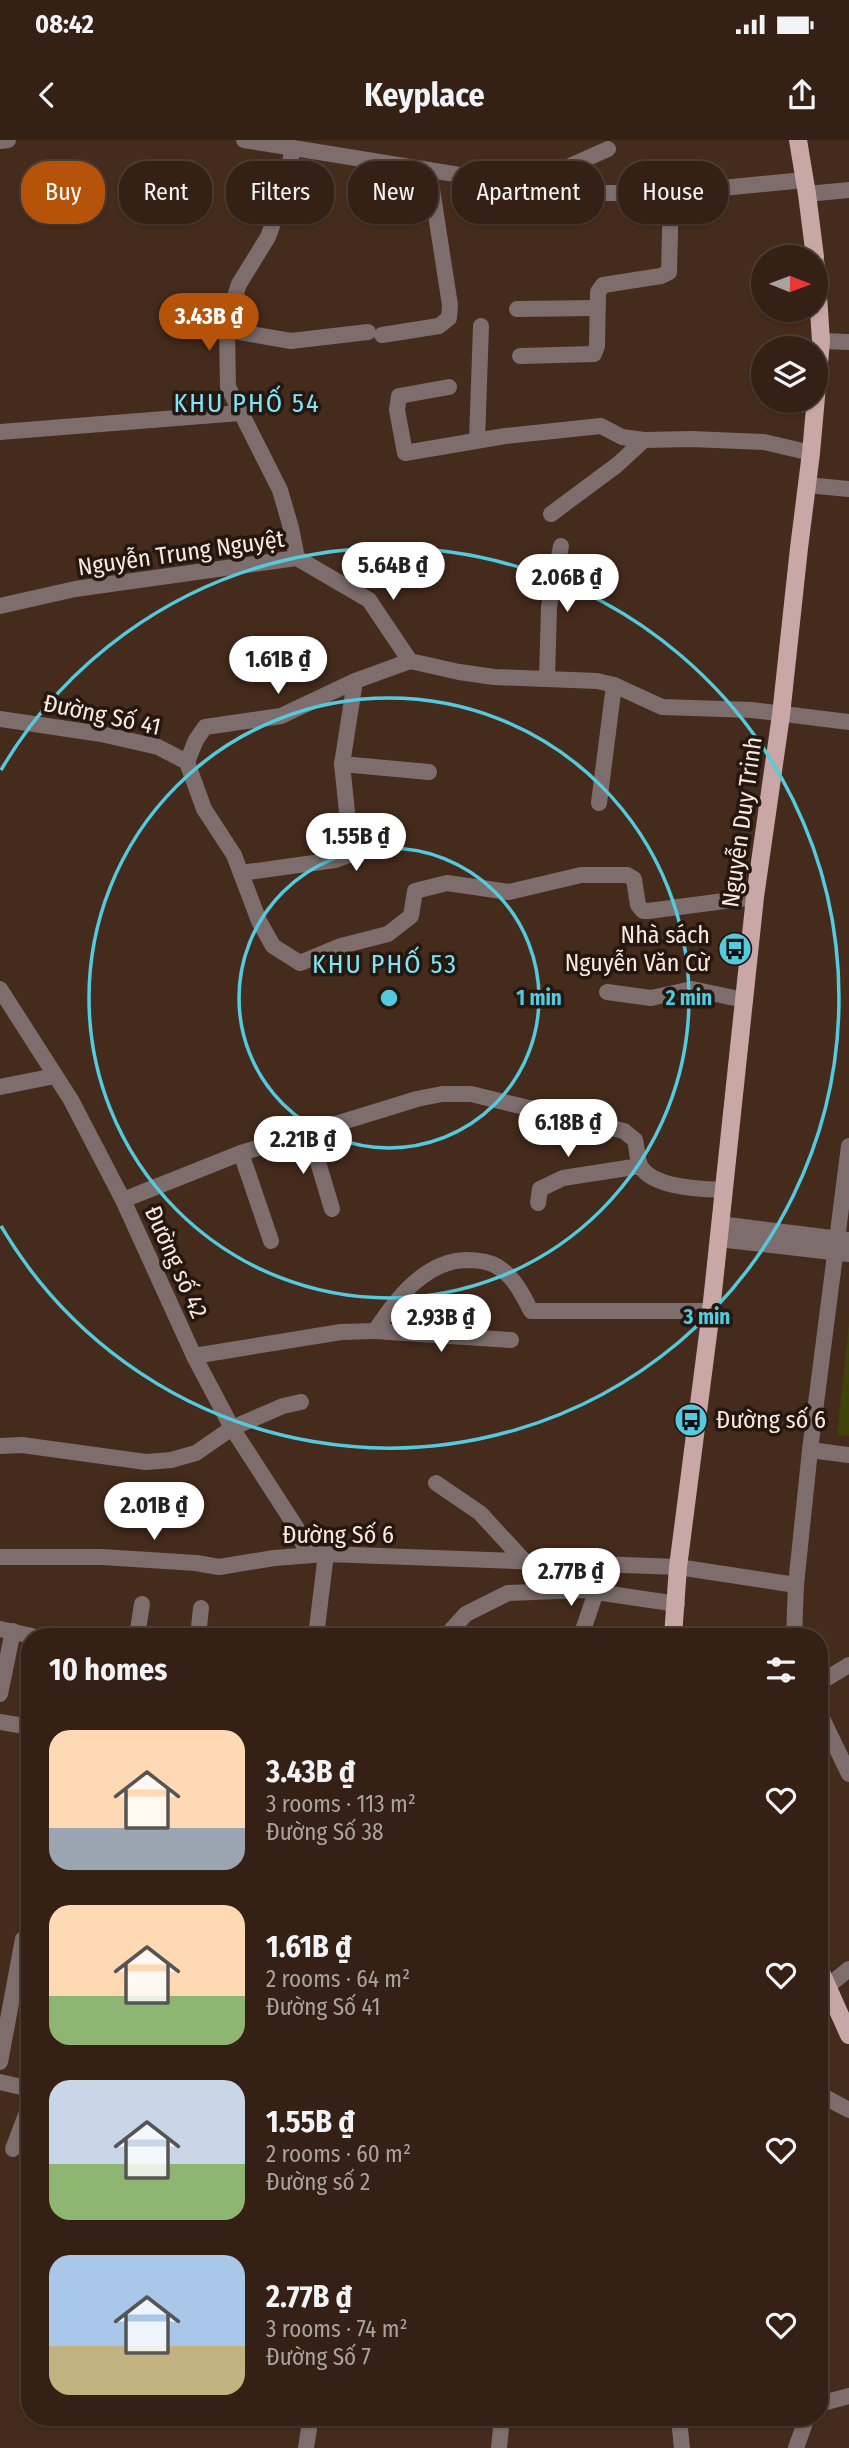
<!DOCTYPE html>
<meta charset="utf-8">
<style>
:root{--surface:#342015;--page:#3c281e;--text:#f1f3f6;--muted:#a9a3a0;--line:#4e3e34;--accent:#b45309}
body{margin:0;font-family:"Fira Sans Condensed",sans-serif;background:var(--page);color:var(--text);height:100vh;display:flex;flex-direction:column;font-size:26px;white-space:nowrap}
*{box-sizing:border-box;margin:0}
p{font-size:23px;color:var(--muted)}
.icon{flex:none;width:38px;height:38px;fill:none;stroke:currentColor;stroke-width:2;stroke-linecap:round;stroke-linejoin:round}
.map{position:relative;flex:1;overflow:hidden}
.drawer{position:absolute;left:21px;top:1488px;width:807px;height:798px;display:flex;flex-direction:column;background:var(--surface);border-radius:28px;box-shadow:0 2px 5px #0004,0 0 0 2px var(--line)}
.drawer>*{flex:none}
.guide{position:absolute;left:21px;top:21px;width:808px;height:63px;display:flex;gap:14px}
.needle{width:46px;rotate:91deg}
.fabs{position:absolute;left:751px;top:105px;display:grid;gap:14px}
.fabs a{display:grid;place-items:center;width:77px;height:77px;border-radius:50%;background:var(--surface);box-shadow:0 2px 5px #0004,0 0 0 2px var(--line);font-size:35px}
.price{position:absolute;translate:-50% -60px;padding:0 16px;border-radius:24px;background:#fff;color:#222;font-size:23px;line-height:46px;filter:drop-shadow(0 2px 4px #0008)}
.price::after{content:'';position:absolute;left:50%;top:42px;width:21px;height:16px;margin-left:-10px;background:inherit;clip-path:polygon(0 0,100% 0,50% 100%)}
.price.current{background:var(--accent);color:#fff}
ul{padding:0;list-style:none}
li{display:flex;align-items:center;gap:21px;height:175px;padding:0 28px}
li span{display:grid;place-items:center;flex:none;width:196px;height:140px;border-radius:21px;color:#555}
li>.icon{margin-inline-start:auto}
span .icon{width:84px;height:84px;fill:#fffc;stroke-width:1}
li b{font-size:30px}
h2{display:flex;justify-content:space-between;align-items:center;height:84px;padding:0 28px;font-size:30px}
.chip{padding:0 24px;border-radius:28px;background:var(--surface);box-shadow:0 2px 5px #0004,0 0 0 2px var(--line);font-size:24px;line-height:63px}
.chip.current{background:var(--accent);color:#fff}
.status{display:flex;justify-content:space-between;align-items:center;height:49px;padding:0 35px;background:var(--surface);direction:ltr}
.status svg{height:19px;fill:currentColor}
header{display:flex;justify-content:space-between;align-items:center;height:91px;padding:0 28px;background:var(--surface);font-size:32px;font-weight:700}
.map>svg:first-child{display:block}
.green{fill:#3f4308}
.lines{fill:none;stroke-linecap:round;stroke-linejoin:round}
.minor{stroke:#7e6d6d;stroke-width:16}
.major{stroke:#c9a7a6;stroke-width:18}
.ring{fill:none;stroke:#54cade;stroke-width:3.5}
.labels{text-anchor:middle;dominant-baseline:central;stroke-width:7;stroke-linejoin:round;paint-order:stroke}
.street-label{font-size:24px;fill:#fbe9df;stroke:#231710}
.poi-label{font-size:24px;fill:#fbe9df;stroke:#231710;text-anchor:end}
.neighbourhood-label{font-size:26px;letter-spacing:2px;fill:#7ee6f8;stroke:#231710}
.centre{fill:#54cade;stroke:#231710;stroke-width:3.5}
.ring-label{font-size:21px;text-anchor:middle;font-weight:bold;fill:#54cade;stroke:#231710;stroke-width:7;stroke-linejoin:round;paint-order:stroke}
</style>
<div class="status"><b>08:42</b><svg viewBox="0 0 49 12"><path d="M0 12V9h3v3zM5 12V6h3v6zM10 12V3h3v9zM15 12V0h3v12zM26 1h20v11H26zM47 4h2v5h-2z"/></svg></div>
<header><svg class="icon" aria-label="back" viewBox="0 0 24 24"><path d="M15 5l-7 7 7 7"/></svg>Keyplace<svg class="icon" aria-label="share" viewBox="0 0 24 24"><path d="M12 15V3M7 8l5-5 5 5M5 13v7h14v-7"/></svg></header>
<div class="map">
<svg width="849" height="2308" viewBox="0 0 849 2308">
<rect width="100%" height="100%" fill="#452b1c"/>
<!-- green -->
<path class="green" d="M849,1183v113l-12,-1z"/>
<g class="lines">
<!-- minor -->
<g class="minor">
<path d="M244,0l328,53h99l133,-13"/>
<path d="M0,1l8,-1"/>
<path d="M293,8l-11,51 -14,38 -29,47 -12,36v10l1,57 52,103 11,38 6,30"/>
<path d="M545,49l18,-20 45,-20"/>
<path d="M807,54l42,-4"/>
<path d="M517,169l80,-1"/>
<path d="M227,190l64,11 77,-9"/>
<path d="M382,195l57,-9 10,-8 1,-13 -21,-135"/>
<path d="M821,201l28,1"/>
<path d="M520,216l74,-2 3,-8 1,-54 5,-7 58,-9 8,-4 2,-79"/>
<path d="M449,247l-50,9 -2,14 8,43 100,-17 96,-10 21,11 22,3 47,-1 73,3 47,11"/>
<path d="M0,292l240,-19"/>
<path d="M477,300l4,-114"/>
<path d="M806,345l43,4"/>
<path d="M551,374l66,-49 27,-25"/>
<path d="M0,466l75,-17 222,-31 72,42 41,61 49,11 35,5 103,4 17,4 48,22 90,3 97,12"/>
<path d="M547,538l2,-71 12,-61"/>
<path d="M355,541l-13,83 87,8"/>
<path d="M0,579l101,15 57,13 29,15"/>
<path d="M187,622l17,47 30,46 25,66 14,25 27,17 41,-17 47,-12 23,-18 4,-25 32,-8 62,9 72,-17h46l7,4 4,26 5,6h5l107,-14"/>
<path d="M187,622l9,-22 9,-13 76,-11 74,-35 55,-20"/>
<path d="M599,663l15,-118"/>
<path d="M241,733l94,-13 14,-5 2,-5 -9,-86"/>
<path d="M0,849l71,111 52,100 71,156 38,72 64,99 12,28"/>
<path d="M607,852l44,6 41,-9 52,11"/>
<path d="M0,947l55,-11"/>
<path d="M309,992l23,77"/>
<path d="M849,1006l-39,304 39,5"/>
<path d="M241,1013l30,88"/>
<path d="M123,1060l118,-47 176,-54 25,-5h29l153,37 11,9c2,7 2,20 6,27 13,21 60,22 83,23"/>
<path d="M538,1063l2,-14 23,-11 77,-12"/>
<path d="M720,1084l129,16"/>
<path d="M718,1099l131,15"/>
<path d="M375,1191l136,9"/>
<path d="M194,1216l147,-24 34,-1c21,-32 50,-70 91,-71 11,0 23,1 32,7 16,10 25,28 33,44h180"/>
<path d="M0,1306l22,-1 124,17 25,-2 25,-7 36,-25 51,-22 18,-4"/>
<path d="M436,1343l44,30 46,50"/>
<path d="M0,1417h102l94,6 23,4 55,-9 52,-4 352,13 118,18"/>
<path d="M0,1489l32,7"/>
<path d="M137,1496l5,-32"/>
<path d="M198,1496l3,-28"/>
<path d="M316,1496l10,-82"/>
<path d="M446,1496l20,-22 42,-21 75,-3 94,14"/>
<path d="M581,1496l15,-44"/>
<path d="M794,1496l2,-51 14,-135"/>
<path d="M819,1543l30,-18"/>
<path d="M0,1554l13,-63"/>
<path d="M819,1572l30,62"/>
<path d="M0,1582l30,5"/>
<path d="M828,1846l21,-17"/>
<path d="M0,1922l23,-123"/>
<path d="M0,1942l30,7"/>
<path d="M819,1954l30,16"/>
<path d="M13,2009l17,-45"/>
<path d="M819,2264l30,-8"/>
<path d="M302,2277l8,5 -4,26"/>
<path d="M677,2277l2,2 3,29"/>
<path d="M499,2308l3,-31"/>
<path d="M796,2308l11,-31"/>
</g>
<!-- major -->
<g class="major">
<path d="M798,0l9,54 8,63"/>
<path d="M673,1496l5,-69 33,-256 44,-414 26,-182 18,-167 12,-95 10,-112 -5,-76"/>
<path d="M819,1828l30,67"/>
</g>
</g>
<!-- distance rings -->
<g class="ring">
<circle cx="389" cy="858" r="150"/>
<circle cx="389" cy="858" r="300"/>
<path d="M1 630A450 450 0 1 1 1 1086"/>
</g>
<!-- icons -->
<defs>
<symbol id="bus-disc" viewBox="-11 -11 22 22"><circle r="9.5" fill="#54cade" stroke="#231710"/><path d="M-5-6H5V4H4V6H2V4H-2V6H-4V4H-5ZM-3.5-4V0h7V-4ZM-3.5 1.2v1.5H-2V1.2ZM2 1.2v1.5H3.5V1.2Z" fill="#111"/></symbol>
</defs>
<g fill-rule="evenodd">
<use href="#bus-disc" x="716" y="790" width="38" height="38"/>
<use href="#bus-disc" x="672" y="1261" width="38" height="38"/>
</g>
<g class="labels">
<!-- street labels -->
<g class="street-label">
<text transform="translate(181 413) rotate(-8)">Nguyễn Trung Nguyệt</text>
<text transform="translate(102 575) rotate(12)">Đường Số 41</text>
<text transform="translate(742 682) rotate(-82)">Nguyễn Duy Trinh</text>
<text transform="translate(176 1122) rotate(66)">Đường số 42</text>
<text x="338" y="1395">Đường Số 6</text>
</g>
<!-- poi labels -->
<g class="poi-label">
<text x="710" y="795">Nhà sách<tspan x="710" dy="28">Nguyễn Văn Cừ</tspan></text>
<text x="716" y="1280" text-anchor="start">Đường số 6</text>
</g>
<!-- neighbourhood labels -->
<g class="neighbourhood-label">
<text x="247" y="263">KHU PHỐ 54</text>
<text x="385" y="824">KHU PHỐ 53</text>
</g>
</g>
<circle cx="389" cy="858" r="10" class="centre"/>
<g class="ring-label">
<text x="539" y="865">1 min</text>
<text x="689" y="865">2 min</text>
<text x="707" y="1184">3 min</text>
</g>
</svg>
<div class="fabs">
<a><svg class="needle" viewBox="-14 -14 28 28"><path d="M0-13l5 13h-10z" fill="#e53935"/><path d="M0 13l5-13h-10z" fill="#a9a3a0"/></svg></a>
<a><svg class="icon" aria-label="layers" viewBox="0 0 24 24"><path d="M12 4l9 5-9 5-9-5zM3 14l9 5 9-5"/></svg></a>
</div>
<b class="price current" style="left:209px;top:213px">3.43B ₫</b>
<b class="price" style="left:393px;top:462px">5.64B ₫</b>
<b class="price" style="left:567px;top:474px">2.06B ₫</b>
<b class="price" style="left:278px;top:556px">1.61B ₫</b>
<b class="price" style="left:356px;top:733px">1.55B ₫</b>
<b class="price" style="left:568px;top:1019px">6.18B ₫</b>
<b class="price" style="left:303px;top:1036px">2.21B ₫</b>
<b class="price" style="left:441px;top:1214px">2.93B ₫</b>
<b class="price" style="left:154px;top:1402px">2.01B ₫</b>
<b class="price" style="left:571px;top:1468px">2.77B ₫</b>
<div class="guide">
<a class="chip current">Buy</a>
<a class="chip">Rent</a>
<a class="chip">Filters</a>
<a class="chip">New</a>
<a class="chip">Apartment</a>
<a class="chip">House</a>
</div>
<section class="drawer">
<h2>10 homes<svg class="icon" aria-label="filters" viewBox="0 0 24 24"><path d="M4 7h16M4 17h16"/><circle cx="9" cy="7" r="2"/><circle cx="15" cy="17" r="2"/></svg></h2>
<ul>
<li><span style="background:linear-gradient(#ffd9b3 70%,#9aa5b1 0)"><svg class="icon" aria-label="home" viewBox="0 0 24 24"><path d="M3 11l9-7 9 7M6 9v11h12V9"/></svg></span><div><b>3.43B ₫</b><p>3 rooms · 113 m²</p><p>Đường Số 38</p></div><svg class="icon" aria-label="heart" viewBox="0 0 24 24"><path d="M12 20l-8-8c-3-5 5-10 8-4 3-6 11-1 8 4z"/></svg></li>
<li><span style="background:linear-gradient(#ffd9b3 65%,#8fb573 0)"><svg class="icon" aria-label="home" viewBox="0 0 24 24"><path d="M3 11l9-7 9 7M6 9v11h12V9"/></svg></span><div><b>1.61B ₫</b><p>2 rooms · 64 m²</p><p>Đường Số 41</p></div><svg class="icon" aria-label="heart" viewBox="0 0 24 24"><path d="M12 20l-8-8c-3-5 5-10 8-4 3-6 11-1 8 4z"/></svg></li>
<li><span style="background:linear-gradient(#c9d6e8 60%,#8fb573 0)"><svg class="icon" aria-label="home" viewBox="0 0 24 24"><path d="M3 11l9-7 9 7M6 9v11h12V9"/></svg></span><div><b>1.55B ₫</b><p>2 rooms · 60 m²</p><p>Đường số 2</p></div><svg class="icon" aria-label="heart" viewBox="0 0 24 24"><path d="M12 20l-8-8c-3-5 5-10 8-4 3-6 11-1 8 4z"/></svg></li>
<li><span style="background:linear-gradient(#a9c7e8 65%,#c2b280 0)"><svg class="icon" aria-label="home" viewBox="0 0 24 24"><path d="M3 11l9-7 9 7M6 9v11h12V9"/></svg></span><div><b>2.77B ₫</b><p>3 rooms · 74 m²</p><p>Đường Số 7</p></div><svg class="icon" aria-label="heart" viewBox="0 0 24 24"><path d="M12 20l-8-8c-3-5 5-10 8-4 3-6 11-1 8 4z"/></svg></li>
</ul>
</section>
</div>
